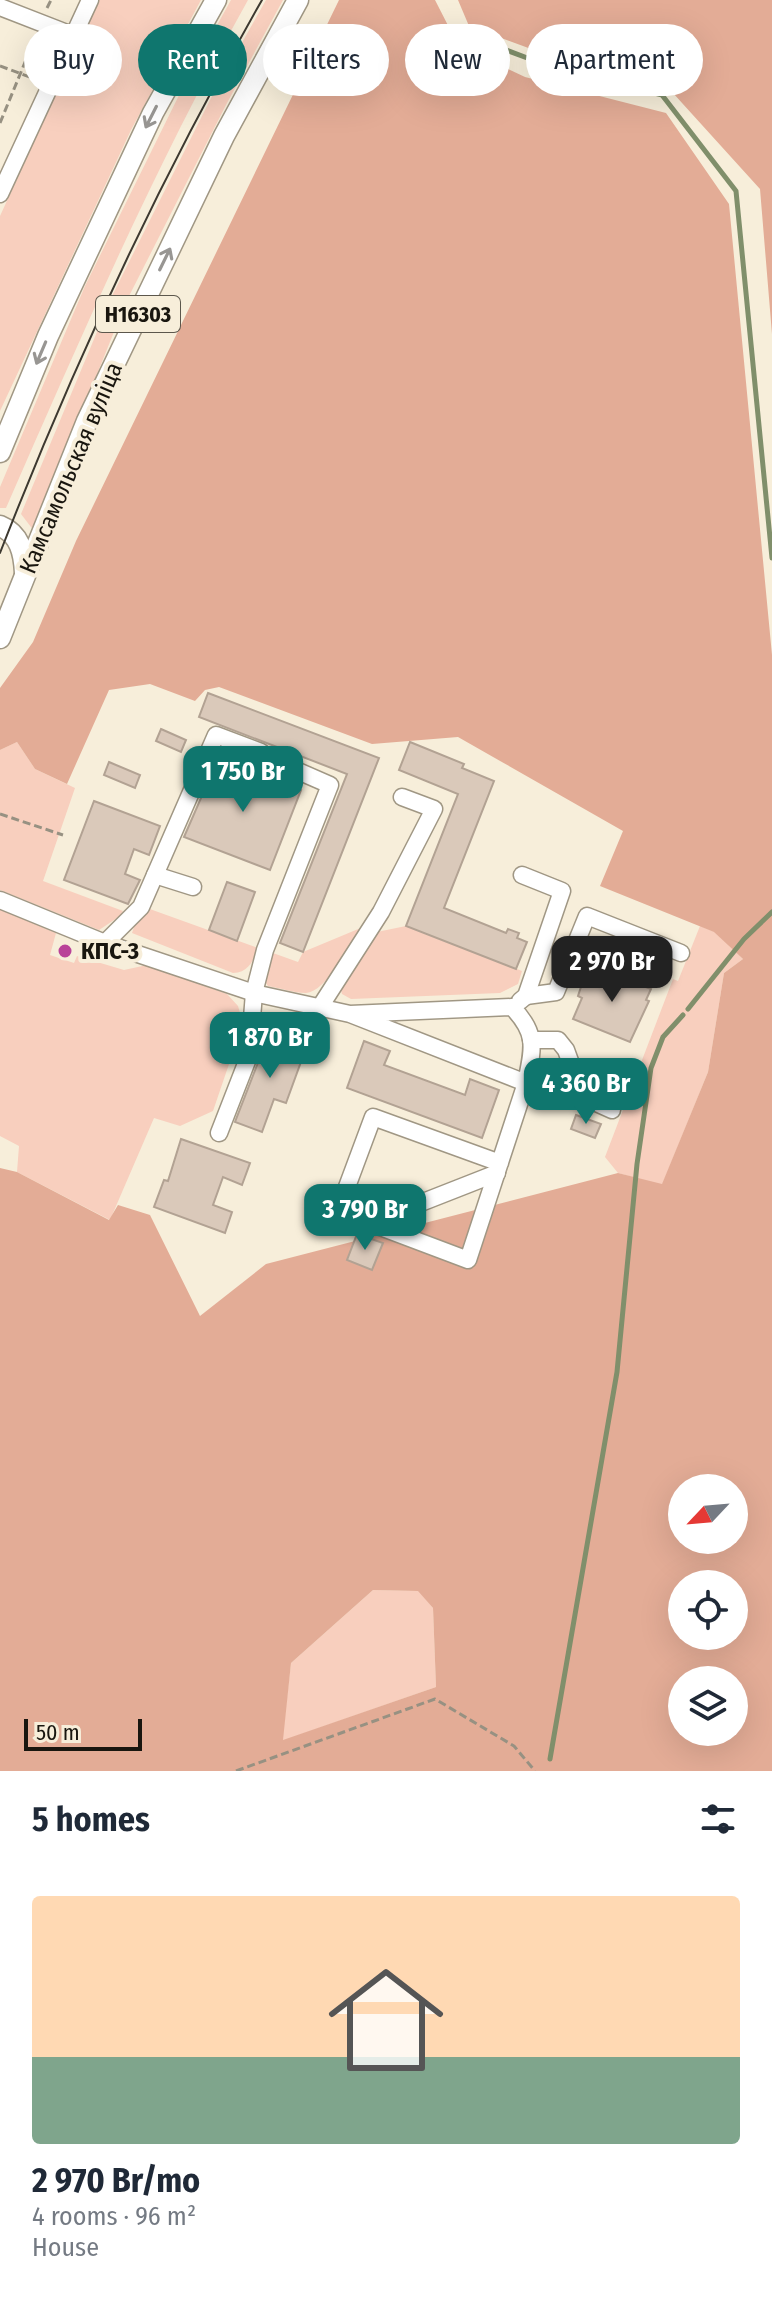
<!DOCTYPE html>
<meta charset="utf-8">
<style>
:root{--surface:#fff;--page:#f6f6f7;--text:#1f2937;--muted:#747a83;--line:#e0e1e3;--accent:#0f766e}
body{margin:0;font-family:"Fira Sans Condensed",sans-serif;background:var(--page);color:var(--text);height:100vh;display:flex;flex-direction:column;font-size:30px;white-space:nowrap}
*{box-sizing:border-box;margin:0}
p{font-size:26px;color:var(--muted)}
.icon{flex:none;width:44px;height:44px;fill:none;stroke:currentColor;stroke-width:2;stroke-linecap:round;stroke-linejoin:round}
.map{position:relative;height:1771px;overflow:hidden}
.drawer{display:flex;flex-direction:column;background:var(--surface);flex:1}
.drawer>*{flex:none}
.banner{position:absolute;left:24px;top:24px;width:724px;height:72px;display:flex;gap:16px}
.needle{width:52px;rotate:244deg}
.buttons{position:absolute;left:668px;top:1474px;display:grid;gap:16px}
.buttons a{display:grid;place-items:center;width:80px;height:80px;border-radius:50%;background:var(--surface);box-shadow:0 8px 32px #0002;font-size:40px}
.scale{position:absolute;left:24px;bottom:20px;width:118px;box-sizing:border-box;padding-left:8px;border:4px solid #19160f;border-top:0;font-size:22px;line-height:28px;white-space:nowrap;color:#19160f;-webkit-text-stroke:6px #f7eeda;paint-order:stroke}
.price{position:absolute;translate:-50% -68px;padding:0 18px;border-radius:16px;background:var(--accent);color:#fff;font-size:26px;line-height:52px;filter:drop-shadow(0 2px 4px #0008)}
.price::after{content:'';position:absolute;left:50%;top:48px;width:24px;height:18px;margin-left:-12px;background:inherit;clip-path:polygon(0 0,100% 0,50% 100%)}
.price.on{background:#222;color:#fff}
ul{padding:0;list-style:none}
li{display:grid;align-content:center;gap:16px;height:424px;padding:0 32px}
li+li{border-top:2px solid var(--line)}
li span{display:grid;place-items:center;height:248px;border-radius:8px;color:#555}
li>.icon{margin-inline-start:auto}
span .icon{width:144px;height:144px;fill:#fffc;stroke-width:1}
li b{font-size:34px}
h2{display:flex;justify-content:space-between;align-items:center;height:96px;padding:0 32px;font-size:34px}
.tag{padding:0 28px;border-radius:36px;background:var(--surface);box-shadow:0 8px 32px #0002;font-size:28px;line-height:72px}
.tag.on{background:var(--accent);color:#fff}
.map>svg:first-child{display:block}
.green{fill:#f8cfbe}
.forest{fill:#e3ac96;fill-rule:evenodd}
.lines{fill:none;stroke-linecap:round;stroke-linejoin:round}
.stream{stroke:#808f6b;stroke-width:5}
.building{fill:#dac9ba;stroke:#b2a293;stroke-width:2}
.minor-casing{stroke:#a09784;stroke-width:19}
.major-casing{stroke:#a09784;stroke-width:23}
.path{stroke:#979182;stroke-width:3;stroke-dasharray:8 4;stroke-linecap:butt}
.minor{stroke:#fff;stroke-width:16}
.major{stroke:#fff;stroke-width:20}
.tram{stroke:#3d3930;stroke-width:2}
.oneway{stroke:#989693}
.poi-dot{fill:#b94399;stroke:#f7eeda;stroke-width:3}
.labels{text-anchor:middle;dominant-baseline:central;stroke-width:8;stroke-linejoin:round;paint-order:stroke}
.shield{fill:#f7eeda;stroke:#5c574c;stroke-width:2}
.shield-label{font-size:22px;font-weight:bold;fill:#19160f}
.street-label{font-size:24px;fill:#19160f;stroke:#f7eeda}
.poi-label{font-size:24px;font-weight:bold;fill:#19160f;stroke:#f7eeda;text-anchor:start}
</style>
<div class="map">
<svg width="772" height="1771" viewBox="0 0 772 1771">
<rect width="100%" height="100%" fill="#f7eeda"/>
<!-- green -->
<g class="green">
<path d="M99,0h102l-70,130 -131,281v-195z"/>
<path d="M231,0h17c-92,164 -167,336 -242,508h-6v-21l85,-201 100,-203z"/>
<path d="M266,0h17l-56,103 -101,199 -92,229 -13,-17 91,-218 100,-200z"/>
<path d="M17,742l18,27 40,19 -32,93 80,30 -3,5 -21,14 -99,-40v-140z"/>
<path d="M147,908l111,40c-5,13 -9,24 -25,25l-101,-40 7,-20z"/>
<path d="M0,909l56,24 -6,22 24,8 3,-7 47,14 23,-5 80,29 11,12 5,17 -30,88 -33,15 -26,-8 -44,102 -93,-48 2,-26 -19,-10z"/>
<path d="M406,926l116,45 -4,13 -18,9 -149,6 -9,-5 -2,-7 32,-54z"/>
<path d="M700,926l15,6 28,27 -19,14 -16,99 -46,113 -44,-12 -13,-16 68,-178 5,2z"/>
<path d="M363,927c-11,16 -37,65 -57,66 -12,0 -26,-5 -38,-7 -8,-11 0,-22 5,-33l25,9 5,-10z"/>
<path d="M373,1590l46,1 14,17 3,79 -154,54 9,-78z"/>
</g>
<!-- forest -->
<g class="forest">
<path d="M339,0h96l23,45 67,32 141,36 63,91 43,451v1116h-772v-603l17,4 92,48 9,-15 32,10 50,101 66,-52 352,-91 44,11 46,-112 16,-99 19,-14 -29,-27 -114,-46 23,-55 -165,-94 -86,7 -153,-57 -14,3 -10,11 -45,-17 -41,6 -42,94 -32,-15 -18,-27 -17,8v-62l33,-46 43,-101zM682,1488h52v52h-52zM682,1584h52v52h-52zM373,1590l45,1 15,17 3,79 -153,53 8,-77zM682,1680h52v52h-52z"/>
<path d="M458,0h314v334l-12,-145 -97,-107 -110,-25 -84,-31z"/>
</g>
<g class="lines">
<!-- stream -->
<g class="stream">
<path d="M469,36l61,23 132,36 74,96 36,367"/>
<path d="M688,1009l56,-70 28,-27"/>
<path d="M550,1759l67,-387 20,-208 14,-96 12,-31 20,-22"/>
</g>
</g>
<!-- building -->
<g class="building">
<path d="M208,693l171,65 -76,194 -23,-9 67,-169 -148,-57z"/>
<path d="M161,729l25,11 -5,12 -25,-11z"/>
<path d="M410,742l54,22 -2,4 32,13 -50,127 62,25 2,-4 11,4 -2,5 10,4 -11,27 -110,-43 52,-132 -59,-24z"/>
<path d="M218,759l83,31 -31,80 -86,-33z"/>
<path d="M109,762l31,13 -5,13 -31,-13z"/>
<path d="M94,801l66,25 -11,29 -15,-6 -9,25 15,6 -12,24 -64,-24z"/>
<path d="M227,882l28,10 -18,49 -28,-11z"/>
<path d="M594,967l57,22 -5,11 3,1 -19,41 -57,-23 9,-21 -4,-2 4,-12 4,2z"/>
<path d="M262,1032l44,16 -20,55 -12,-4 -12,33 -27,-10 24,-62z"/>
<path d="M364,1041l26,10 -6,14 81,30 5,-16 29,11 -17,48 -135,-50z"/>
<path d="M576,1115l25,9 -6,14 -24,-9z"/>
<path d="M181,1139l69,24 -8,22 -19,-8 -10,28 19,7 -7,21 -71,-26 10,-27 4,1z"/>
<path d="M357,1234l26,9 -11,27 -25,-10z"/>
</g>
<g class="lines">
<defs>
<g id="minor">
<path d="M0,7l72,28"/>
<path d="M0,194l90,-194"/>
<path d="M155,875l38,12"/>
<path d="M0,900l105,43 149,50 96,21 162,-7c26,27 21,41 14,76l-176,-69"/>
<path d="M105,943l36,-36 75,-172 45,17"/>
<path d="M526,996l30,-4 31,-76 94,37"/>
<path d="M520,1001l6,-5 36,-105 -40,-16"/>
<path d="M320,1007l61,-95 53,-103 -32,-12"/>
<path d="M531,1040h27l8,10 17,47 29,13"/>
<path d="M219,1133l30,-77 5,-63 11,-43 65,-165 -39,-17"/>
<path d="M500,1163l-127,-46 -35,94 130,49c19,-59 39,-118 58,-177"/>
<path d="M367,1224l130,-51"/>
</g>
<g id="major">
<path d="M0,452l48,-116 105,-223 63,-113"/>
<path d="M0,526c20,8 24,27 25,47"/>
<path d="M0,638l87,-217 137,-285 74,-136"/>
</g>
</defs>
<!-- minor casing -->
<use href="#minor" class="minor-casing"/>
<!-- major casing -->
<use href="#major" class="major-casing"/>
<!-- path -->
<g class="path">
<path d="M47,8l4,-8"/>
<path d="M0,66l38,14"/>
<path d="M0,123l35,-85"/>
<path d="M0,814l63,21"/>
<path d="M236,1771l199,-72 79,47 21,25"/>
</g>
<!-- minor -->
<use href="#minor" class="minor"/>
<!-- major -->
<use href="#major" class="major"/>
<!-- tram -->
<path class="tram" d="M0,553c74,-190 161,-376 262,-553"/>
</g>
<!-- one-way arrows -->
<defs><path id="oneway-shaft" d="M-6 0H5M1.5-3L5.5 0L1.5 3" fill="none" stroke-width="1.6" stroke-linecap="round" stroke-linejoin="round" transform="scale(2)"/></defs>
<g class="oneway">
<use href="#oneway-shaft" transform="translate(151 117) rotate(117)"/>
<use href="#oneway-shaft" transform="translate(165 259) rotate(-64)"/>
<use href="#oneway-shaft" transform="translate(41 353) rotate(113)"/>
</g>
<!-- markers -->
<circle class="poi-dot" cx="65" cy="951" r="8"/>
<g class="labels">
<!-- shield labels -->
<rect class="shield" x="96" y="296" width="84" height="36" rx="6"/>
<g class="shield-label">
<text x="138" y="314">Н16303</text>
</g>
<!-- street labels -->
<g class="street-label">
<text transform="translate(71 468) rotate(-67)">Камсамольская вуліца</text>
</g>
<!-- poi labels -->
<g class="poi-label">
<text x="81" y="951">КПС-3</text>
</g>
</g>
</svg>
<div class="buttons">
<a><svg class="needle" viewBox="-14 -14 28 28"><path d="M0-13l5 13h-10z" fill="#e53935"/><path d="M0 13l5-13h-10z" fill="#747a83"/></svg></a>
<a><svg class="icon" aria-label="locate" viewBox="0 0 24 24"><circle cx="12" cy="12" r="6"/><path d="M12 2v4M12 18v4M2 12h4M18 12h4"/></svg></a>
<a><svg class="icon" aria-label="layers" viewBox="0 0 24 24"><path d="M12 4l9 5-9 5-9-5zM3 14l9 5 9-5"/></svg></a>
</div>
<div class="scale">50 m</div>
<b class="price" style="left:243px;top:814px">1 750 Br</b>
<b class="price on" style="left:612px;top:1004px">2 970 Br</b>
<b class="price" style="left:270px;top:1080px">1 870 Br</b>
<b class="price" style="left:586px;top:1126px">4 360 Br</b>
<b class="price" style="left:365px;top:1252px">3 790 Br</b>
<div class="banner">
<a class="tag">Buy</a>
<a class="tag on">Rent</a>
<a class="tag">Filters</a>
<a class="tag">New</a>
<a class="tag">Apartment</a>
</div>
</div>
<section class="drawer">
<h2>5 homes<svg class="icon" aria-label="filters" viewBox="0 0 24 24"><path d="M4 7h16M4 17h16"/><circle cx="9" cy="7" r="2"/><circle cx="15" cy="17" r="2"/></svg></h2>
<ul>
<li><span style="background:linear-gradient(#ffd9b3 65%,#7fa58c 0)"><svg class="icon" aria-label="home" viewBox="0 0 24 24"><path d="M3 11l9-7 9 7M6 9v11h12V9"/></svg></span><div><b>2 970 Br/mo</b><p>4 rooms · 96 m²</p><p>House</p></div></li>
</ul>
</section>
